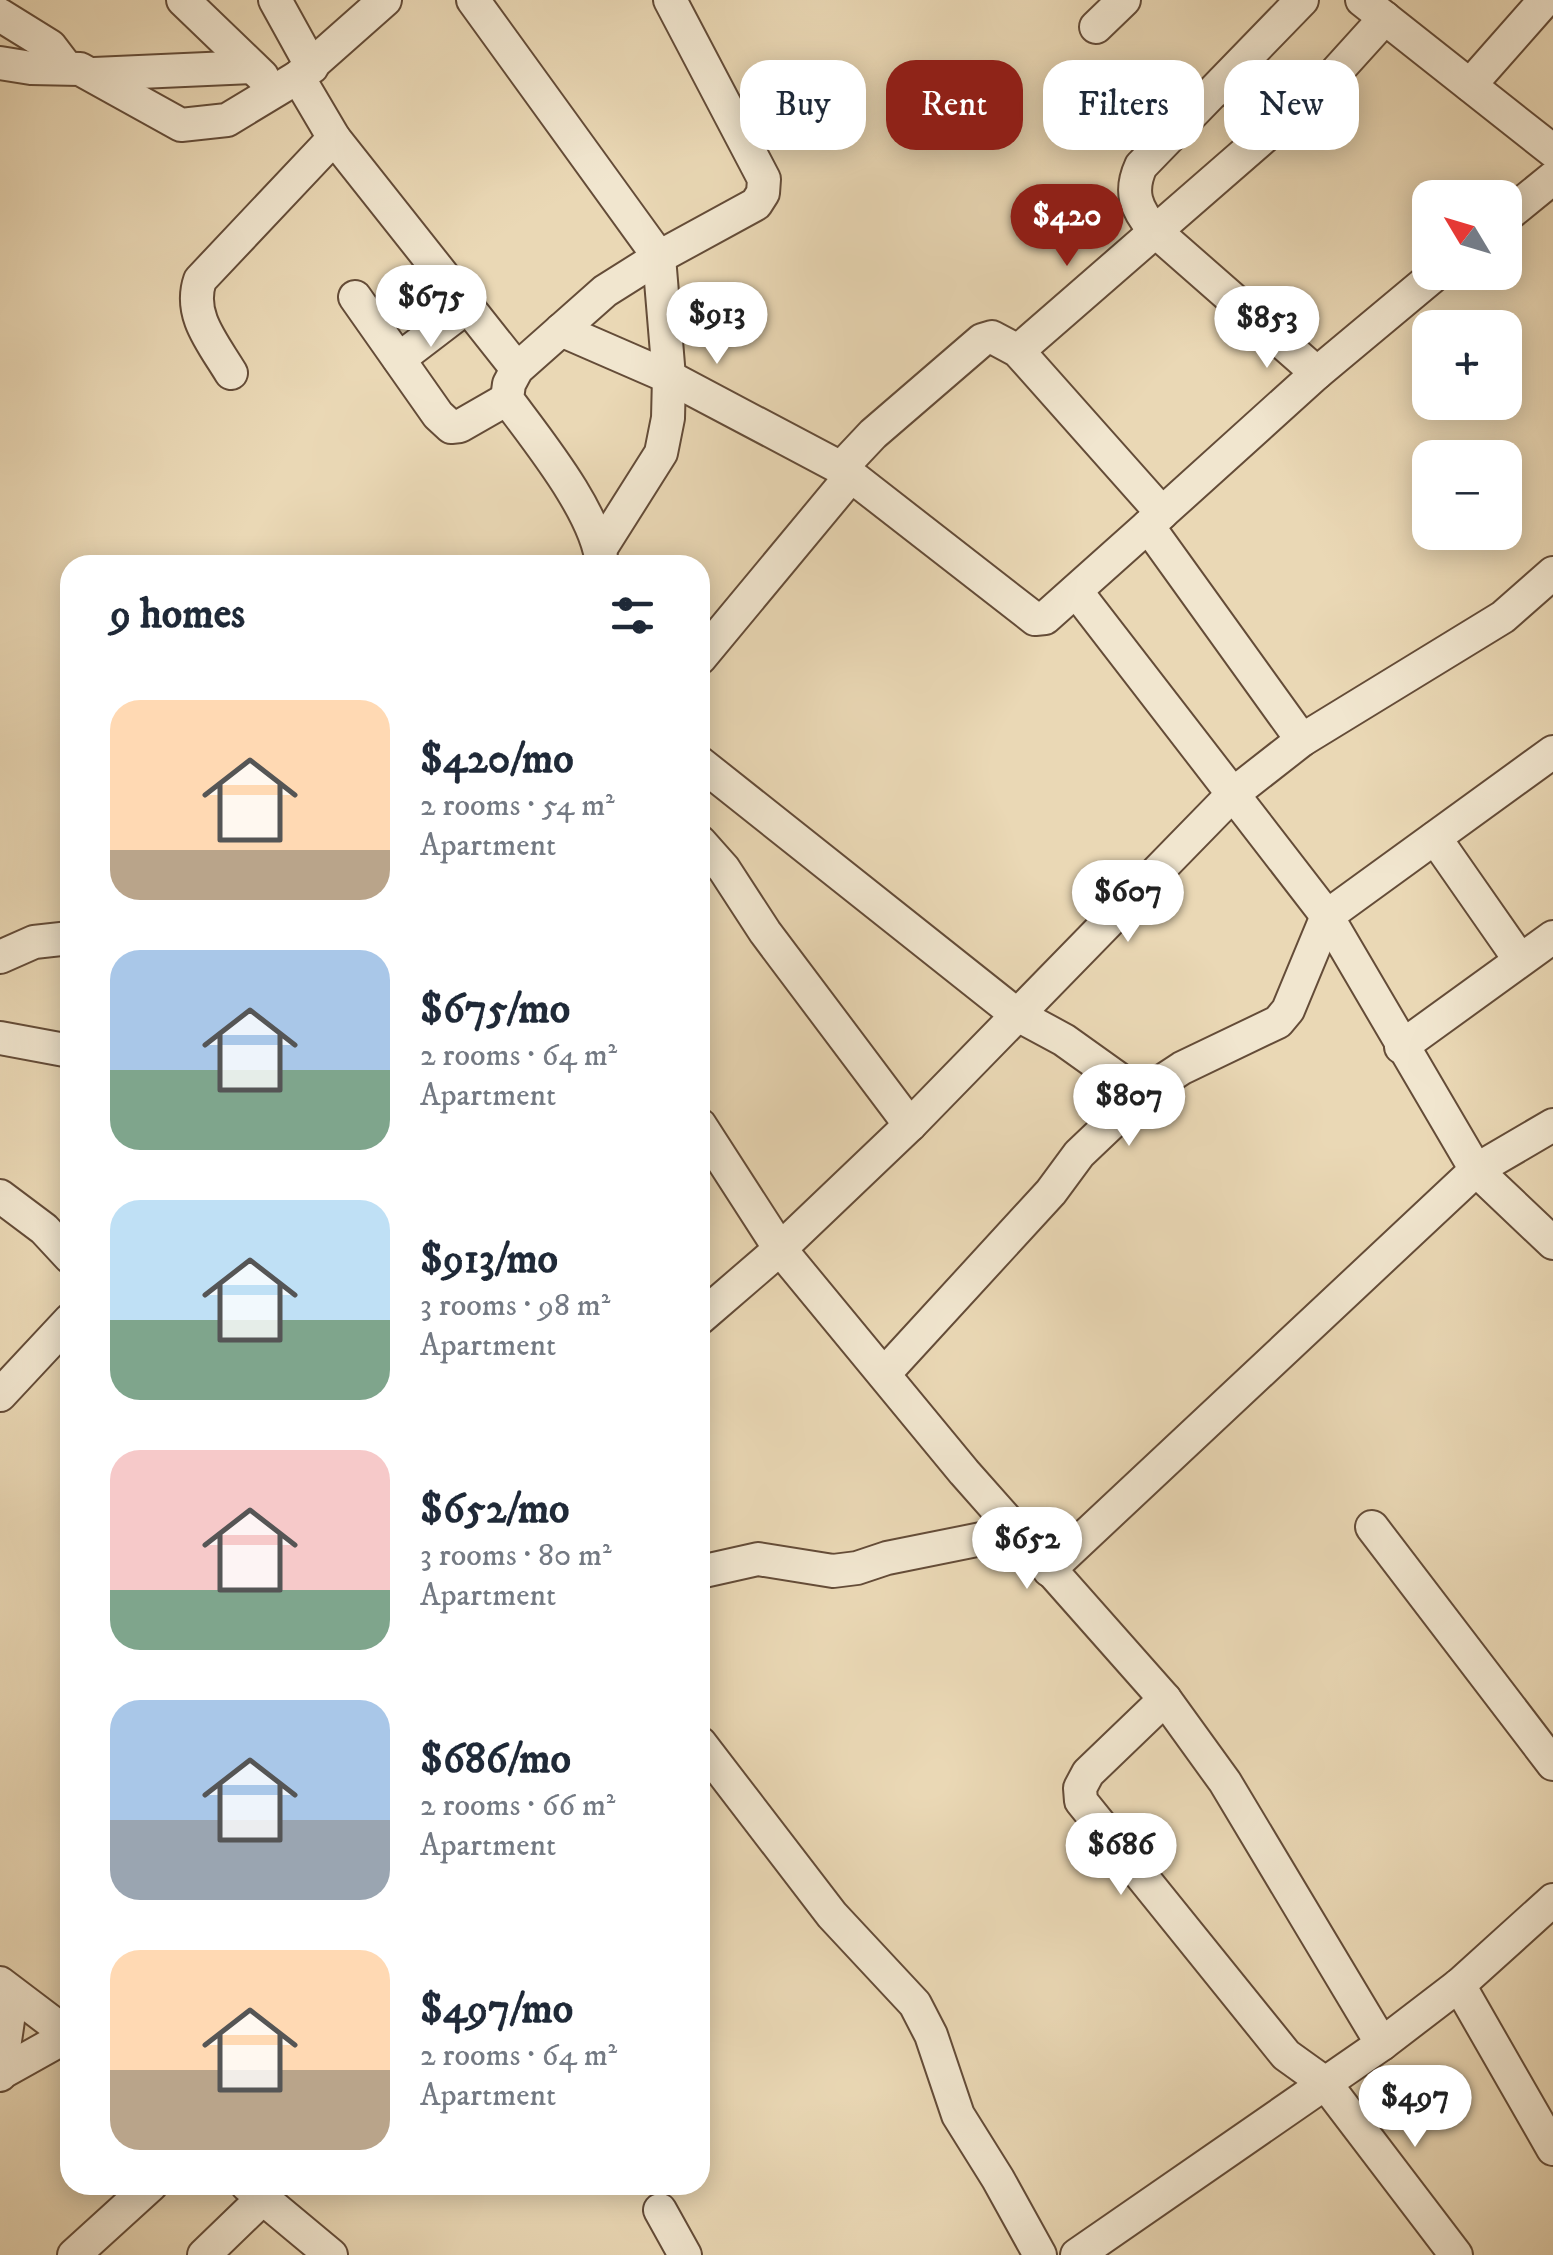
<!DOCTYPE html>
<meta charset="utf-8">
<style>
:root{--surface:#fff;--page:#f2f2f3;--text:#1f2937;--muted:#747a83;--accent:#8f2418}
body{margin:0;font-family:"IM FELL DW Pica",serif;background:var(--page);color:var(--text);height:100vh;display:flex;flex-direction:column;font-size:38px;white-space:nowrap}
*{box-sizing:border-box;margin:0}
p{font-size:32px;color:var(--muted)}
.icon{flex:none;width:55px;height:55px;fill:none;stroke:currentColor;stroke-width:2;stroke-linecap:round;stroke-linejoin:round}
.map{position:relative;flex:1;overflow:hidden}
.drawer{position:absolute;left:60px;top:555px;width:650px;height:1640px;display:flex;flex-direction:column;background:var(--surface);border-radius:30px;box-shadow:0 5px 25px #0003}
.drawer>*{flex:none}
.hud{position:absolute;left:740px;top:60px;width:662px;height:90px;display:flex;gap:20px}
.needle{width:65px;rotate:308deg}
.tools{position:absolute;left:1412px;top:180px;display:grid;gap:20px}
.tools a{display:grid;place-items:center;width:110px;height:110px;border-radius:20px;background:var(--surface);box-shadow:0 5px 25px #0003;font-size:50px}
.price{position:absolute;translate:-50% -85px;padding:0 22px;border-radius:35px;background:#fff;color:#222;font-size:32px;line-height:65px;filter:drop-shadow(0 2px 5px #0008)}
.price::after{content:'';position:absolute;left:50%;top:60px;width:30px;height:22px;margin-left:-15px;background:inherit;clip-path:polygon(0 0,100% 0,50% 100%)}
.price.current{background:var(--accent);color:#fff}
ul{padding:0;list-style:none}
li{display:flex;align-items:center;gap:30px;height:250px;padding:0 50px}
li span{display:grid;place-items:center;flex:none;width:280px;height:200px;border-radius:30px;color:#555}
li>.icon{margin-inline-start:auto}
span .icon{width:120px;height:120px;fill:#fffc;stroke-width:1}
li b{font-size:42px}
h2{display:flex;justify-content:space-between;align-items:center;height:120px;padding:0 50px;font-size:42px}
.pill{padding:0 35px;border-radius:30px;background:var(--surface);box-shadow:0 5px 25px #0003;font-size:35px;line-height:90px}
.pill.current{background:var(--accent);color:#fff}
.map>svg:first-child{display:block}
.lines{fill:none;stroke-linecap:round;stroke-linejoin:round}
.minor-casing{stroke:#644c38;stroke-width:36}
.minor{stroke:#f1e6cf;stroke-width:32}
</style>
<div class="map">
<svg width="1553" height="2255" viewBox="0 0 1553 2255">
<rect width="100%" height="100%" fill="#ead8b5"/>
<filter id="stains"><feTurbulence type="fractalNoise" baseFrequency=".002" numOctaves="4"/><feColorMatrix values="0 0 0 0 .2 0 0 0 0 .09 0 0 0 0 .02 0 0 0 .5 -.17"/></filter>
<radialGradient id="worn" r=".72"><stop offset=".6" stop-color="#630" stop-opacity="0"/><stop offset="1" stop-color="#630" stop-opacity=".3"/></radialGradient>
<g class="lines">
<defs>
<g id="minor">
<path d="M183,0l79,76"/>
<path d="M275,0l37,67"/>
<path d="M385,0l-87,77 36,61 183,231"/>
<path d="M473,0l186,257 10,120 -1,41 -7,35 -60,95"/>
<path d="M1362,0l191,151"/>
<path d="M0,15l50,31 16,21"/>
<path d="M1096,27l28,-27"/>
<path d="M0,63l31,5 49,1 101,56 46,-5 71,-43"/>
<path d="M94,74l158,-7"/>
<path d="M1223,82l50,46"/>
<path d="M1470,85l75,-85"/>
<path d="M1505,217l48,-39"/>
<path d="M355,297l83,118 13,12 9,-1 47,-27"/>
<path d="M561,330l108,47 172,91 194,151 10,-1 103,-92"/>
<path d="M1018,351l310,-270 57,-63"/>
<path d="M399,359l68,-52"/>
<path d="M231,373c-18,-30 -43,-58 -31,-93l134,-142"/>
<path d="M1317,373l121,-101"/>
<path d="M841,468l32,-34 109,-94 10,-3 26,14 144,162 -14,13 154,214"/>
<path d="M1162,513l155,-140 -163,-143c-18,-21 -25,-38 -13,-64l161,-166"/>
<path d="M602,565c-4,-51 -64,-124 -95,-166l2,-15 8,-15 88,-78 54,-34 97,-53 7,-11 1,-14 -94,-179"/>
<path d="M1076,591l251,325 149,254 77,73"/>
<path d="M700,658l151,-182"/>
<path d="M700,763l316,251 48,26 77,55"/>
<path d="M1435,838l85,122"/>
<path d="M700,842l24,27 41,63 145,193"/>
<path d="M0,957l34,-15 36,-4"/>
<path d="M0,1038l70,13"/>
<path d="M1401,1047l152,-110"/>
<path d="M700,1125l80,124 184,223 201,227 60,83 157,262"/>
<path d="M0,1196l44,33 26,28"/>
<path d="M700,1318l80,-69 130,-124 323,-331 69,-54 201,-123 50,-44"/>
<path d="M884,1374l167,-182 28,-38 62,-59 41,-27 96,-46 10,-12 39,-94 226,-164"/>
<path d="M0,1395l70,-75"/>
<path d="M1372,1527l181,237"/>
<path d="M1049,1570l427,-400 77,-45"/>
<path d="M700,1572l58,-13 75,12 24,-3 30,-10 129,-26"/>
<path d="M1165,1699l-77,74 -8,15 1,13 205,254 39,28 131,172"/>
<path d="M700,1743l132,172 83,89 16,31 27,80 40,64 42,76"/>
<path d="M0,1983l70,53"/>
<path d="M1459,1985l94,164"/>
<path d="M1,2073l68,-38"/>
<path d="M0,2075l12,-82"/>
<path d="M247,2185l84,70"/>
<path d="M660,2210l25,45"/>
<path d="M74,2255l77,-70"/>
<path d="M204,2255l58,-56"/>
<path d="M1077,2255l305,-211 77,-59 94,-85"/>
</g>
</defs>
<!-- minor casing -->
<use href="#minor" class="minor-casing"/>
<!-- minor -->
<use href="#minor" class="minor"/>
</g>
<rect width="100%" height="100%" filter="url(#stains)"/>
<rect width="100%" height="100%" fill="url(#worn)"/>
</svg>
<div class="tools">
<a><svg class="needle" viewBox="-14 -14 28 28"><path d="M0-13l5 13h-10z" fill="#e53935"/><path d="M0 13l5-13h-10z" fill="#747a83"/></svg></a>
<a>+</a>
<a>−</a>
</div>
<b class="price current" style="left:1067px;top:269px">$420</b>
<b class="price" style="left:431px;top:350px">$675</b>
<b class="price" style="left:717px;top:367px">$913</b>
<b class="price" style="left:1267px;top:371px">$853</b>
<b class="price" style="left:1128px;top:945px">$607</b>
<b class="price" style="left:1129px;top:1149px">$807</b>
<b class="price" style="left:1027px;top:1592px">$652</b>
<b class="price" style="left:1121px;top:1898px">$686</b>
<b class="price" style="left:1415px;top:2150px">$497</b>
<div class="hud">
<a class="pill">Buy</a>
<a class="pill current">Rent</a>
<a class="pill">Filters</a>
<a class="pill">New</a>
</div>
<section class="drawer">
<h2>9 homes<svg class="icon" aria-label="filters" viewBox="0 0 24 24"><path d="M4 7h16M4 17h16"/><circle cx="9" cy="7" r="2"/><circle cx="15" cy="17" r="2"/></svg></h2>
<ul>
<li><span style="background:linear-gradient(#ffd9b3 75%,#b9a48a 0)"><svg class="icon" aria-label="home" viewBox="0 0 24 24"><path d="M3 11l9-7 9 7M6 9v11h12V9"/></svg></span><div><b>$420/mo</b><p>2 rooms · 54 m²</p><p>Apartment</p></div></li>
<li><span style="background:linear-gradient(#a9c7e8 60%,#7fa58c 0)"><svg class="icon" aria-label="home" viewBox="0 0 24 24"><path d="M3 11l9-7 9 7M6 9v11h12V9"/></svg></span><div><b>$675/mo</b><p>2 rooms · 64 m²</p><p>Apartment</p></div></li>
<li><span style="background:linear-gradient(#bfe0f5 60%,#7fa58c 0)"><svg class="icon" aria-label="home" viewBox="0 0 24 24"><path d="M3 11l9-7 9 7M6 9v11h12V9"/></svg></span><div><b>$913/mo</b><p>3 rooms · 98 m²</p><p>Apartment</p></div></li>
<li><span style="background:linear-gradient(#f6c9c9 70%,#7fa58c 0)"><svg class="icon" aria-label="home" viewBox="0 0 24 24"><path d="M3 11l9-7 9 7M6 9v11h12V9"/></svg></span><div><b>$652/mo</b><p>3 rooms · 80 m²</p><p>Apartment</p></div></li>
<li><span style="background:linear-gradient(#a9c7e8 60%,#9aa5b1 0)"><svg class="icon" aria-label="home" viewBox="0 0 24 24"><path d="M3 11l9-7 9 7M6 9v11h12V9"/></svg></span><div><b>$686/mo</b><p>2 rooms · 66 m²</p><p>Apartment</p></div></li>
<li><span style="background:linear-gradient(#ffd9b3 60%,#b9a48a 0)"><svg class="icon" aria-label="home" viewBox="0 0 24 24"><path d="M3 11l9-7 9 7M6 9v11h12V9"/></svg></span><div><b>$497/mo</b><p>2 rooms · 64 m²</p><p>Apartment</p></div></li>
</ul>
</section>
</div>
